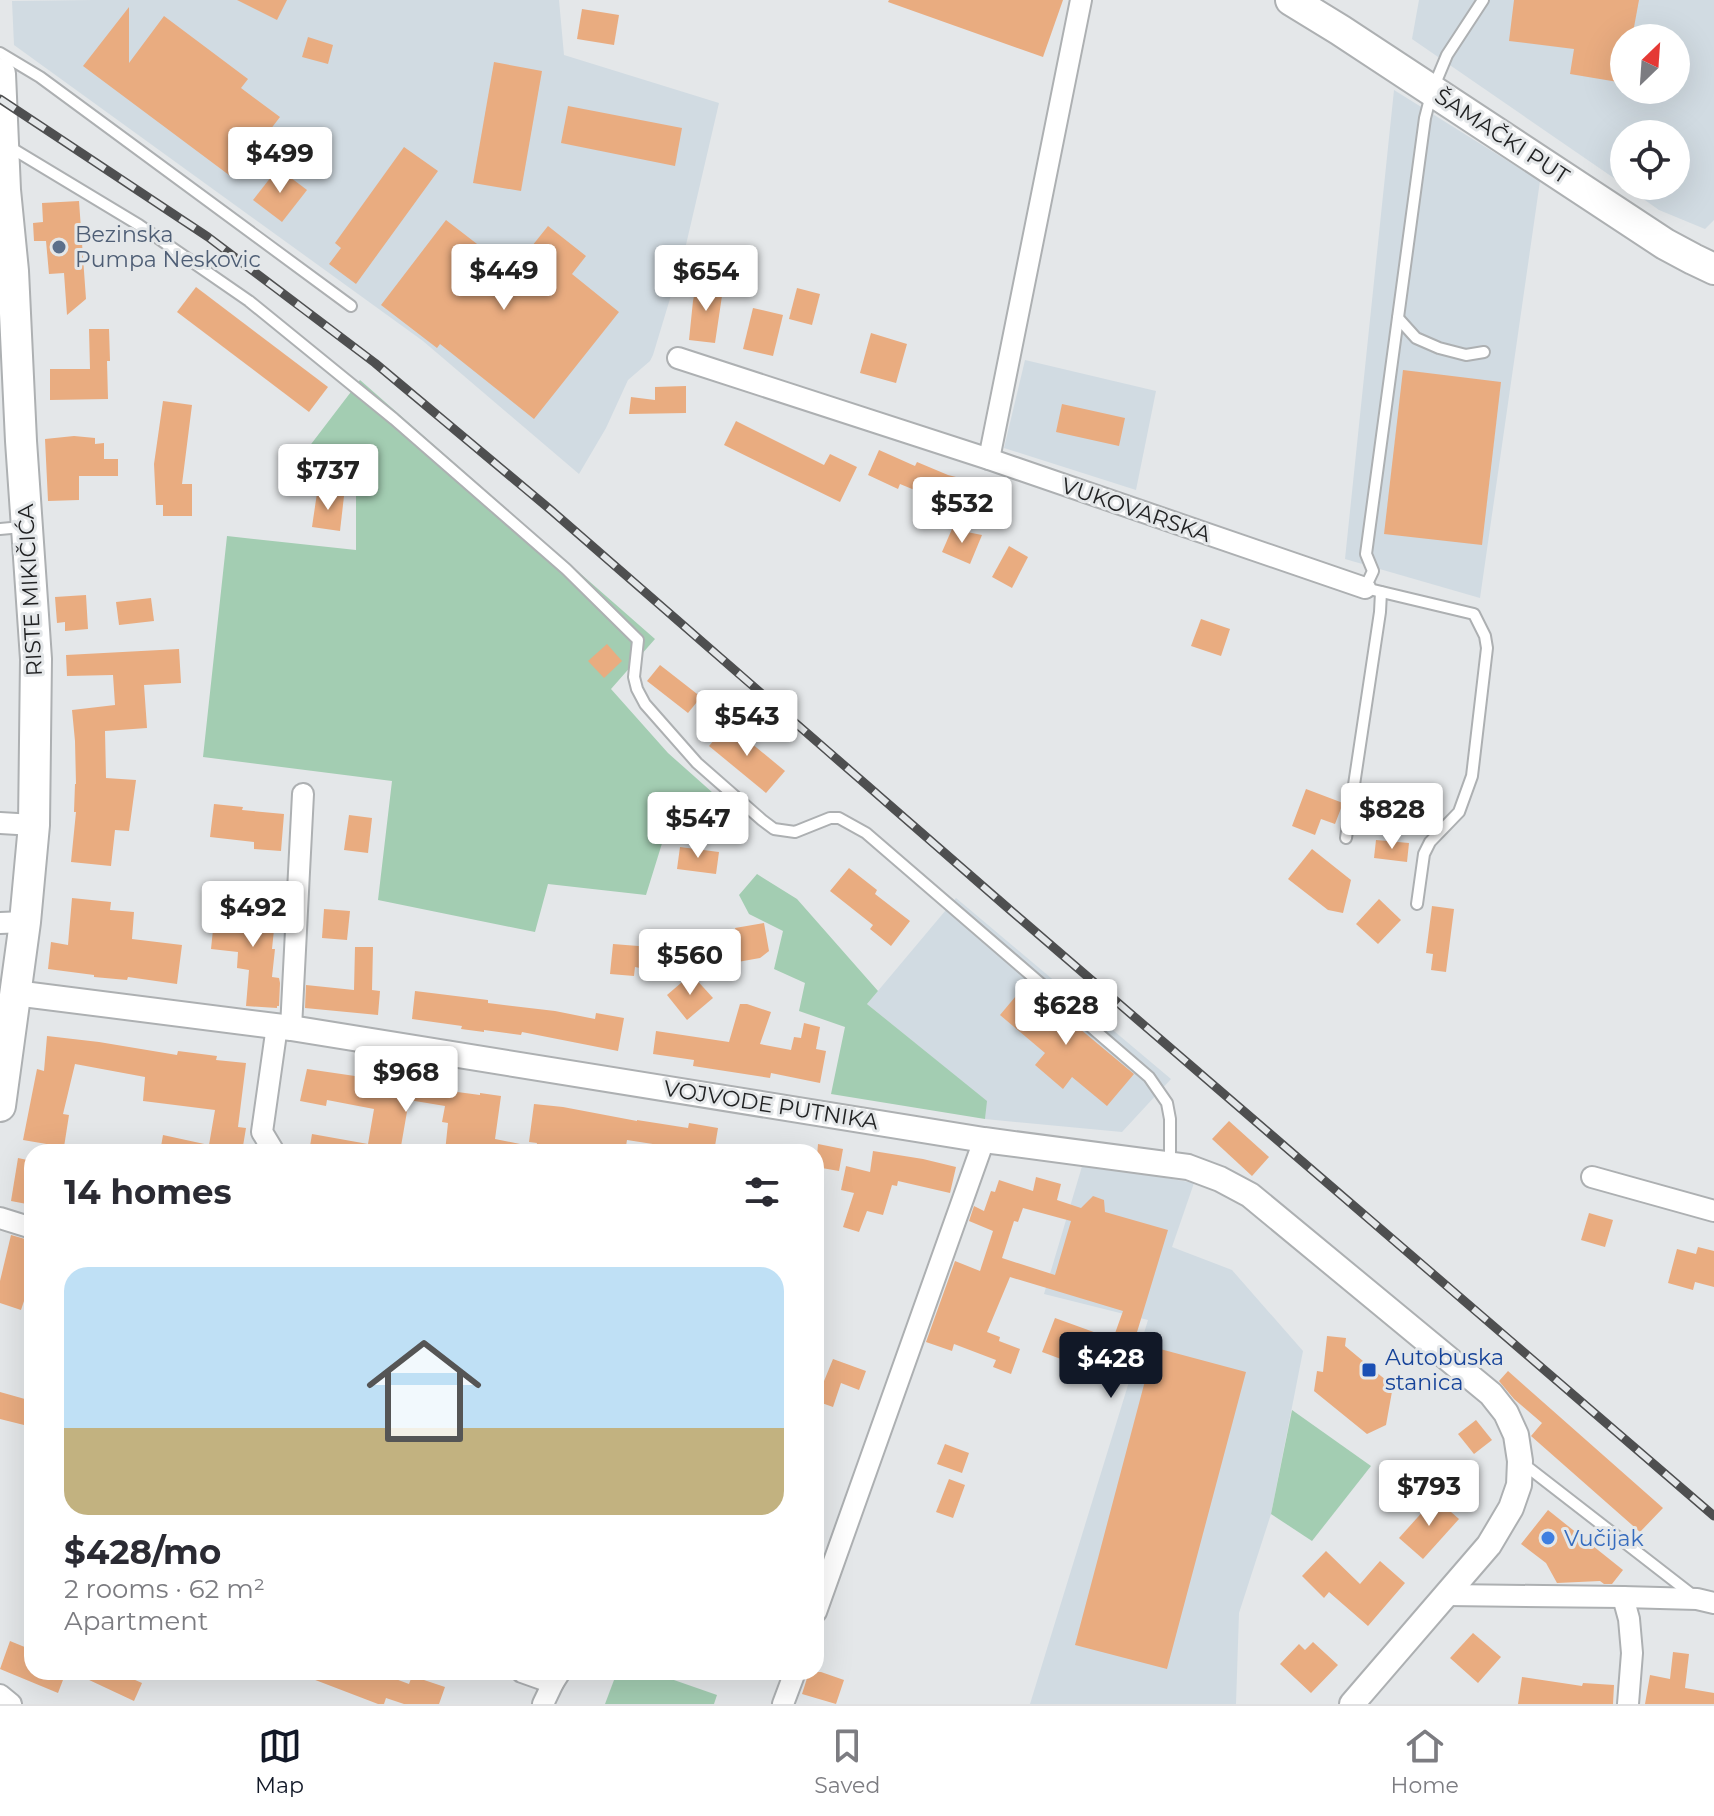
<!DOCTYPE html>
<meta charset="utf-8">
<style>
:root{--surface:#fff;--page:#f7f7f7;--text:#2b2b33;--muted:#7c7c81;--line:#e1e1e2;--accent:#111827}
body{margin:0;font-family:Montserrat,sans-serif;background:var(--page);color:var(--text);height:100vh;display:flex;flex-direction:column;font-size:30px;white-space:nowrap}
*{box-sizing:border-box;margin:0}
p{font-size:26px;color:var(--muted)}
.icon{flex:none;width:44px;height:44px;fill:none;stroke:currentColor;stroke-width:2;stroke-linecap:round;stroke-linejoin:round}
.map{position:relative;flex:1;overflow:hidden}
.details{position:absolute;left:24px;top:1144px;width:800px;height:536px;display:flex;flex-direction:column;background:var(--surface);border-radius:24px;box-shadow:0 8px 32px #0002}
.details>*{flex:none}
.needle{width:52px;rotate:25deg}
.tools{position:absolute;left:1610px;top:24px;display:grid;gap:16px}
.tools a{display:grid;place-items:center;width:80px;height:80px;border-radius:50%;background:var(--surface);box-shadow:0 8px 32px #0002;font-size:40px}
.price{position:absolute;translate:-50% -68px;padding:0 18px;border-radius:8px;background:#fff;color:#222;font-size:26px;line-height:52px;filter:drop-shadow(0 2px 4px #0008)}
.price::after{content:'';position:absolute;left:50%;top:48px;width:24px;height:18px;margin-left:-12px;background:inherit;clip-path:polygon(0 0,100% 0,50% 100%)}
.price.active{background:var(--accent);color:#fff}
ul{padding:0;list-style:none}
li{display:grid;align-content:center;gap:16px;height:424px;padding:0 40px}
li span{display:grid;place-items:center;height:248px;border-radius:24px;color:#555}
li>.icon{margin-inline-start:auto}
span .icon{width:144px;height:144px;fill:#fffc;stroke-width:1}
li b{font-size:34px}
h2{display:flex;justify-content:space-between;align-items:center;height:96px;padding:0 40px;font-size:34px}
.tabs{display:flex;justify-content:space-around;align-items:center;height:112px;border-top:2px solid var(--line);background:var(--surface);font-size:22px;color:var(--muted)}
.tabs a{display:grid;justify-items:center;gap:4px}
.tabs .active{color:var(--accent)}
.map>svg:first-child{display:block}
.built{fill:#d1dbe2;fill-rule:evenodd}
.green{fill:#a3cdb2}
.building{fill:#e9ac80;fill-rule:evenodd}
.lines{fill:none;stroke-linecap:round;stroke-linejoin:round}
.service-casing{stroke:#adb0b2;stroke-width:14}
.minor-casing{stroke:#adb0b2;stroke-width:24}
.tertiary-casing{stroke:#adb0b2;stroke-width:28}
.primary-casing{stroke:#adb0b2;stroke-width:34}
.service{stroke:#fff;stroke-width:10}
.minor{stroke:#fff;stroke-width:20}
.tertiary{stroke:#fff;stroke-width:24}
.primary{stroke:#fff;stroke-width:30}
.rail-casing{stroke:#4e4f50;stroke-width:9}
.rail{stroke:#e4e7e9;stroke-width:6;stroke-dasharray:18;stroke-linecap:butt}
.service-dot{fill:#5c6f8a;stroke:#e4e7e9;stroke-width:3}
.transit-dot{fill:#1a4fb4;stroke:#e4e7e9;stroke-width:3}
.shop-dot{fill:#3f7fe0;stroke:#e4e7e9;stroke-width:3}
.labels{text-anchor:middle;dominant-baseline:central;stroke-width:6;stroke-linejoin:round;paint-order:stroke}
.street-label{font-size:22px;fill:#212223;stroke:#e4e7e9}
.service-label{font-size:22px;fill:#4e5e75;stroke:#e4e7e9;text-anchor:start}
.transit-label{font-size:22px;fill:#164399;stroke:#e4e7e9;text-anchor:start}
.shop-label{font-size:22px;fill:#366cbe;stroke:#e4e7e9;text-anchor:start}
</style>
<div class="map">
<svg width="1714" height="1704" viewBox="0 0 1714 1704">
<rect width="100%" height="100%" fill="#e4e7e9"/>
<!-- built -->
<g class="built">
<path d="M94,0h465l5,55 155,48 -34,146 -32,106 -3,6 -22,19 -22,48 -27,46 -156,-133 -409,-296 -2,-44z"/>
<path d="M1419,0h295v220l-9,9 -46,-19 -34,-24h51v-52h-52v51l-212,-146zM1624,38h52v52h-52z"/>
<path d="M1394,90l146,91 -60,417 -135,-39z"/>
<path d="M1025,360l131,31 -20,99 -132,-42z"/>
<path d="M956,898l215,181 -49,53 -137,-13 1,-18 -119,-97z"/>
<path d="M1083,1163l111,20 -22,64 60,23 71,81 -32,163 -32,99 -3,91h-206l118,-384 -104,-26z"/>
</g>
<!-- green -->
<g class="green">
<path d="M360,380l295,259 -44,50 57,64 72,64 -16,22 -56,-15 -22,71 -98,-11 -13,48 -157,-32 14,-119 -189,-24 24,-221 129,14v-62l-54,-32z"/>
<path d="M757,874l40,25 81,92 -11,13 120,97 -2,18 -154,-25 14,-67 -46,-16 6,-28 -31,-14 9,-38 -34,-17 -10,-19z"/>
<path d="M1292,1410l79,56 -59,75 -41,-27z"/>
<path d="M617,1672h34l66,23 -3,9h-109z"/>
</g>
<!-- building -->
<g class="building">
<path d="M237,0h50l-10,20z"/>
<path d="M889,0h174l-20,57 -155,-55z"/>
<path d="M1514,0h125l-7,38h-8v45l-54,-9 4,-25 -65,-8z"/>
<path d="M129,7v56l35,-47 84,63 -7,9 39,29 -47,61 -150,-112z"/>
<path d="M582,9l37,6 -5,30 -37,-6z"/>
<path d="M308,37l25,8 -5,19 -26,-7z"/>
<path d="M494,62l48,9 -21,120 -48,-8z"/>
<path d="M568,106l114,22 -7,38 -114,-23z"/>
<path d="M404,147l34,24 -82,113 -27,-20 12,-16 -6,-5z"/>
<path d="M278,168l29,22 -25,32 -29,-22z"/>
<path d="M79,201l7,98 -19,16 -3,-42 -15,1 -3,-33h-12l-1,-18 10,-1 -1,-19z"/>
<path d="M446,220l66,51 36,-45 38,30 -14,18 47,38 -85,107 -94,-75 -3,4 -56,-43z"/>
<path d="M697,281l23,5v2l3,1 -8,54 -26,-3 4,-39z"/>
<path d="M196,287l132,100 -19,25 -132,-100z"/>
<path d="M797,288l23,6 -8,31 -23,-6z"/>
<path d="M753,308l30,7 -10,41 -30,-7z"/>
<path d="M89,329h20l1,32h-3l1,38 -58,1v-31h40z"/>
<path d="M871,333l36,11 -11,39 -36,-10z"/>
<path d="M1403,370l98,12 -19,163 -98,-11z"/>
<path d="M686,386v27l-57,1 2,-17 24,3v-13z"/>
<path d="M163,401l29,4 -10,79h10v32h-29v-11h-7l-2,-41z"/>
<path d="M1062,404l63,14 -6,28 -63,-14z"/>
<path d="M736,421l88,44 6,-11 27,13 -17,35 -116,-57z"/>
<path d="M74,436l21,2v6l9,-1v16h14v17h-39v24l-31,1 -3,-62z"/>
<path d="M879,450l36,16 2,-4 31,13 20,5 -8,33 -16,-4 2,-6 -46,-19 -2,5 -30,-14z"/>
<path d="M317,493l27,3 -4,35 -28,-4z"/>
<path d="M952,529l30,6 -12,29 -28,-12z"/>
<path d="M1009,546l19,11 -16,31 -20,-11z"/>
<path d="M86,595l2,34 -23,2v-9l-8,1 -2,-26z"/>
<path d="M151,598l3,23 -35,4 -3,-23z"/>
<path d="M1201,619l29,10 -9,27 -30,-10z"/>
<path d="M607,644l15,17 -18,17 -16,-17z"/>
<path d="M179,649l2,34 -37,2 3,43 -42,3 1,47 30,2 -7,51 -14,-1 -4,36 -40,-4 5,-50h-2l1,-28h1l-1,-43 -3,-31 43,-5 -2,-30 -46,1 -1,-21z"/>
<path d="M660,665l41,32 -13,16 -41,-32z"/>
<path d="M728,724l57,47 -19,22 -57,-47z"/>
<path d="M1306,789l37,14 -8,21 -14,-5 -6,16 -23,-9z"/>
<path d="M214,804l29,3 -1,3 42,4 -3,37 -27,-2v-7l-44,-5z"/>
<path d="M349,815l23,3 -4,35 -24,-3z"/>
<path d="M1376,840l33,3 -2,19 -33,-4z"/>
<path d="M680,847l39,5 -3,22 -39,-5z"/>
<path d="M1312,849l39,31 -8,33 -15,-3 -40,-31z"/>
<path d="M849,868l28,22 -2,4 35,27 -19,25 -21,-17 3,-4 -43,-34z"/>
<path d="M244,896l33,4 -5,49h3l-3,28 7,1 1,5 -1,23h-2v2l-31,-2 3,-36 -12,-2 1,-16 -27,-3 3,-29 27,3z"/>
<path d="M72,898l39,4 -1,8 24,2 -2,27 50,6 -5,39 -49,-7 -1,3 -33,-3v-2l-46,-6 3,-27 17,3z"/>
<path d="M1379,899l22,21 -23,24 -22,-20z"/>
<path d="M1432,906l22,3 -8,63 -15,-2 2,-16 -7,-1z"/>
<path d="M324,909l26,2 -3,29 -25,-2z"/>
<path d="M764,923l5,28 -9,7 -28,5 -3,-18 9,-1 -3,-16z"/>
<path d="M653,935l23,4 -7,35 -34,-7 -1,9 -24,-2 3,-30 38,3z"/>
<path d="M355,947h18l-1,43 8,1 -2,24 -73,-7 1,-23 48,5z"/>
<path d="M688,977h6l19,21 -26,22 -20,-25z"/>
<path d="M1026,984l108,90 -27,32 -35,-29 -9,12 -28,-24 10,-12 -45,-38z"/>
<path d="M415,991l73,9v3l67,8 40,8 1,-6 28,5 -6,33 -96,-19 -1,3 -37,-5v2l-23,-3 1,-3 -50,-7z"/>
<path d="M740,1004h7l24,8 -11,32 31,6 3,-13 7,1 3,-15 16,4 -4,22 10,2 -6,32 -49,-10 -1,5 -77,-12 1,-6 -41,-6 3,-23 73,11z"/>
<path d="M47,1036l52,6 78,13 1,-4 39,5 -1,4 30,3 -8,64 8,1 -4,24 -31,-4 -1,4h-50l3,-17 46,10 6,-35 -72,-9 2,-24 -70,-13 -12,50 6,1 -5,32 -41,-7 14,-71 7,2z"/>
<path d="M307,1069l48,7v1l49,10 1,-2 75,10v-2l21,3 -6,43 30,6v7h-80l3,-29 -6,-1 3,-16 -36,-6 -9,52h-91l3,-18 56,10 6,-35 -47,-9 -1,6 -26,-5z"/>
<path d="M534,1104l29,3 74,14v-1l51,8 1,-5 29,5 -4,24h-30l1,-3 -58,-9 -2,12h-90l2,-9 -8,-1z"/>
<path d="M1229,1121l40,36 -17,19 -40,-37z"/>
<path d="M818,1144l25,5 -4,22 -23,-4z"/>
<path d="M873,1151l50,8 33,8 -6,26 -52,-12 -1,5 -5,-1 -9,30 -16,-4 -8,21 -16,-5 11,-34 -13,-3 5,-24 24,6z"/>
<path d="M18,1158l14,3v44l-21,-4z"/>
<path d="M1036,1177l25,7 -4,16 24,8 12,-12 11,4 1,12 63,18 -34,112 112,30 -79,297 -92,-24 71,-268 -54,-20 -4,12 -46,-17 13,-34 58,21 10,-28 -113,-34 -23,55 13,5 -1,4 21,8 -9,25 -18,-7 3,-7 -42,-16 -2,7 -26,-9 29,-81 25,10 13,-40 -24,-10 5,-15 10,5 7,-20 4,1 4,-12 34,11zM1023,1208l48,13 -16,54 -53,-17 12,-37 4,1z"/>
<path d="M1589,1213l24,7 -8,27 -24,-7z"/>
<path d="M11,1235l21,6v36l-11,33 -21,-7v-22z"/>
<path d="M1698,1247l16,4v36l-19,-5 -2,8 -25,-7 9,-34 19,5z"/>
<path d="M1327,1336l19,2 -1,8 48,40 -7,39 -19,9 -53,-43 3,-20 6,1z"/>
<path d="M833,1359l33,12 -7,19 -18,-7 -8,24 -17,-6v-17l6,2z"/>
<path d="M1508,1371l155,137 -23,24 -109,-96 11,-13 -28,-24 -15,-18z"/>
<path d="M0,1392l32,9v26l-32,-8z"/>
<path d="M1476,1420l16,20 -18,14 -16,-20z"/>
<path d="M945,1444l24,9 -7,20 -25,-9z"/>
<path d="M949,1479l16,6 -12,33 -17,-6z"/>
<path d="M1435,1498l24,21 -36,40 -24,-21z"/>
<path d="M1548,1510l75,60 -11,14h-8l-4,-3 -43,2 -11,-20 -25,-19z"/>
<path d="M1326,1551l34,33 20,-23 25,22 -37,43 -39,-34 -5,6 -22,-22z"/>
<path d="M1473,1633l28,24 -23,26 -28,-25z"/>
<path d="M10,1641l22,9v22h34l-8,21 -58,-24z"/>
<path d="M1313,1642l25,23 -27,28 -31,-29 19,-20 6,6z"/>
<path d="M1673,1652l16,2 -4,34 29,5v11h-69l5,-29 20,4z"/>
<path d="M72,1672h45l25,11 -8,18z"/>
<path d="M298,1672h79l32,12 3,-8 33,11 -6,17h-35l-18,-6 -2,6h-6l-81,-31z"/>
<path d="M809,1672h12l23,8 -8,24 -34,-10z"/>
<path d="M1522,1677l60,9 1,-3 31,2 -1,19h-95z"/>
</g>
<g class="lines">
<defs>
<g id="service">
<path d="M0,53l40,24 311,229"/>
<path d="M8,146l131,79 110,76 145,118 172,150 72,71 -4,37 3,12 8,15 52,59 65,57 12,9 21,3 35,-14h9l27,15 283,244 18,26 3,16v46"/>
<path d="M1398,318l18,20 23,10 27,7 18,-3"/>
<path d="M0,529l22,-2"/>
<path d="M1346,838l34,-226 1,-20"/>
<path d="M1417,904l7,-50 6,-12 29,-30 13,-36 15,-128 -2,-12 -11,-22 -109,-26 8,-17 -7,-17 59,-436 7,-27 15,-36 36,-55"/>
<path d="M1521,1462l174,135"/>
</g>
<g id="minor">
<path d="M678,358l311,101 376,129"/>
<path d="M989,459l92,-459"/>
<path d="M0,823l34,2"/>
<path d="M0,923l25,-1"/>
<path d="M291,1028l12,-234"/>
<path d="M274,1152l-12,-20 15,-106"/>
<path d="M1592,1177l122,34"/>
<path d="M0,1218l32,10"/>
<path d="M1447,1595l176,2 74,2 17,4"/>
<path d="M1623,1597l6,22 3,34 -4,51"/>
<path d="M816,1612l168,-472"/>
<path d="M522,1672l31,11 7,-11"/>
<path d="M0,1695l11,9"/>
<path d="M543,1704l10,-21"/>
<path d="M783,1704l12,-32"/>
</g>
<path id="tertiary" d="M15,993l276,35 693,112 204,27 32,12 30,16 241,199 15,19 10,22 4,26 -1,24 -8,23 -22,37 -137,159"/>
<g id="primary">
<path d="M1291,0l49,30 325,214 28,15 21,10"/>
<path d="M0,74l5,116 8,81 8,170 15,218 -2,166 -9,97 -25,184"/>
</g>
</defs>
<!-- service casing -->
<use href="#service" class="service-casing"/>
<!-- minor casing -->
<use href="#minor" class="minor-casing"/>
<!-- tertiary casing -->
<use href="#tertiary" class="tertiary-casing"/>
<!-- primary casing -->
<use href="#primary" class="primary-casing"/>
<!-- service -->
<use href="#service" class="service"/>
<!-- minor -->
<use href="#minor" class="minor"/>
<!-- tertiary -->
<use href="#tertiary" class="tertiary"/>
<!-- primary -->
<use href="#primary" class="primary"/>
<defs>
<path id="rail" d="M0,99l208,138 167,126 177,148 457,398 705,607"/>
</defs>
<!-- rail casing -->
<use href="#rail" class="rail-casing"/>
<!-- rail -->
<use href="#rail" class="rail"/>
</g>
<!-- markers -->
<circle class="service-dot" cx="59" cy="247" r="8"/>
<rect class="transit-dot" x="1361" y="1362" width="16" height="16" rx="4"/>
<circle class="shop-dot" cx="1548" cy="1538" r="8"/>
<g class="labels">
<!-- street labels -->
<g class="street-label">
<text transform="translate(1502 136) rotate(33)">ŠAMAČKI PUT</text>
<text transform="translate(1136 510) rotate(19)">VUKOVARSKA</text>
<text transform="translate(30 590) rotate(-93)">RISTE MIKIČIĆA</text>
<text transform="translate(771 1105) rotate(9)">VOJVODE PUTNIKA</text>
</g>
<!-- service labels -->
<g class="service-label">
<text x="75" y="234">Bezinska<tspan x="75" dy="25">Pumpa Neskovic</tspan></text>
</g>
<!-- transit labels -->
<g class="transit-label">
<text x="1385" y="1357">Autobuska<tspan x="1385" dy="25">stanica</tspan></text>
</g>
<!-- shop labels -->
<g class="shop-label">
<text x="1564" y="1538">Vučijak</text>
</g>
</g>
</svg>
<div class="tools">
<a><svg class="needle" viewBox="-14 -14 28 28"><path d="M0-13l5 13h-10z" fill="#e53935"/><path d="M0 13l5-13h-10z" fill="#7c7c81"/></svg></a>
<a><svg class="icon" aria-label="locate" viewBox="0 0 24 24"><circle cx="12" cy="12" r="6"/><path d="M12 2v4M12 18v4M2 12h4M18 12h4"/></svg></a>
</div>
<b class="price" style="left:280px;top:195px">$499</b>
<b class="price" style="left:504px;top:312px">$449</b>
<b class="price" style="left:706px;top:313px">$654</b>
<b class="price" style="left:328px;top:512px">$737</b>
<b class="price" style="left:962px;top:545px">$532</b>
<b class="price" style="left:747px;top:758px">$543</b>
<b class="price" style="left:1392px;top:851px">$828</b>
<b class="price" style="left:698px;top:860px">$547</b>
<b class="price" style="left:253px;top:949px">$492</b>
<b class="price" style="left:690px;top:997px">$560</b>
<b class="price" style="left:1066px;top:1047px">$628</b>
<b class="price" style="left:406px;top:1114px">$968</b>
<b class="price active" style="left:1111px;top:1400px">$428</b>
<b class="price" style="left:1429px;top:1528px">$793</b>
<section class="details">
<h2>14 homes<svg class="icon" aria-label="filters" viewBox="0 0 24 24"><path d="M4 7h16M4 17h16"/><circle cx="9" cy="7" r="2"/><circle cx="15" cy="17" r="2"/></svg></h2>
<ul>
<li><span style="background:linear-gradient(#bfe0f5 65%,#c2b280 0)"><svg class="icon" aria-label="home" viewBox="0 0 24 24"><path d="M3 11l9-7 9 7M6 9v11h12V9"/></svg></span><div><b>$428/mo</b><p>2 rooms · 62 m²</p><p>Apartment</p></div></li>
</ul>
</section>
</div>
<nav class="tabs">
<a class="active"><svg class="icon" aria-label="map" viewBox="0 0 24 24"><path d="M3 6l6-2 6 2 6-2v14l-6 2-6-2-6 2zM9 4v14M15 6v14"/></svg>Map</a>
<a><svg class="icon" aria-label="saved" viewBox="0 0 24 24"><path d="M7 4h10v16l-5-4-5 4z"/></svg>Saved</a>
<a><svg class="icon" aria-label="home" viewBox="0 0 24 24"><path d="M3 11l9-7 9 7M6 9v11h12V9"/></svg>Home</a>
</nav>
